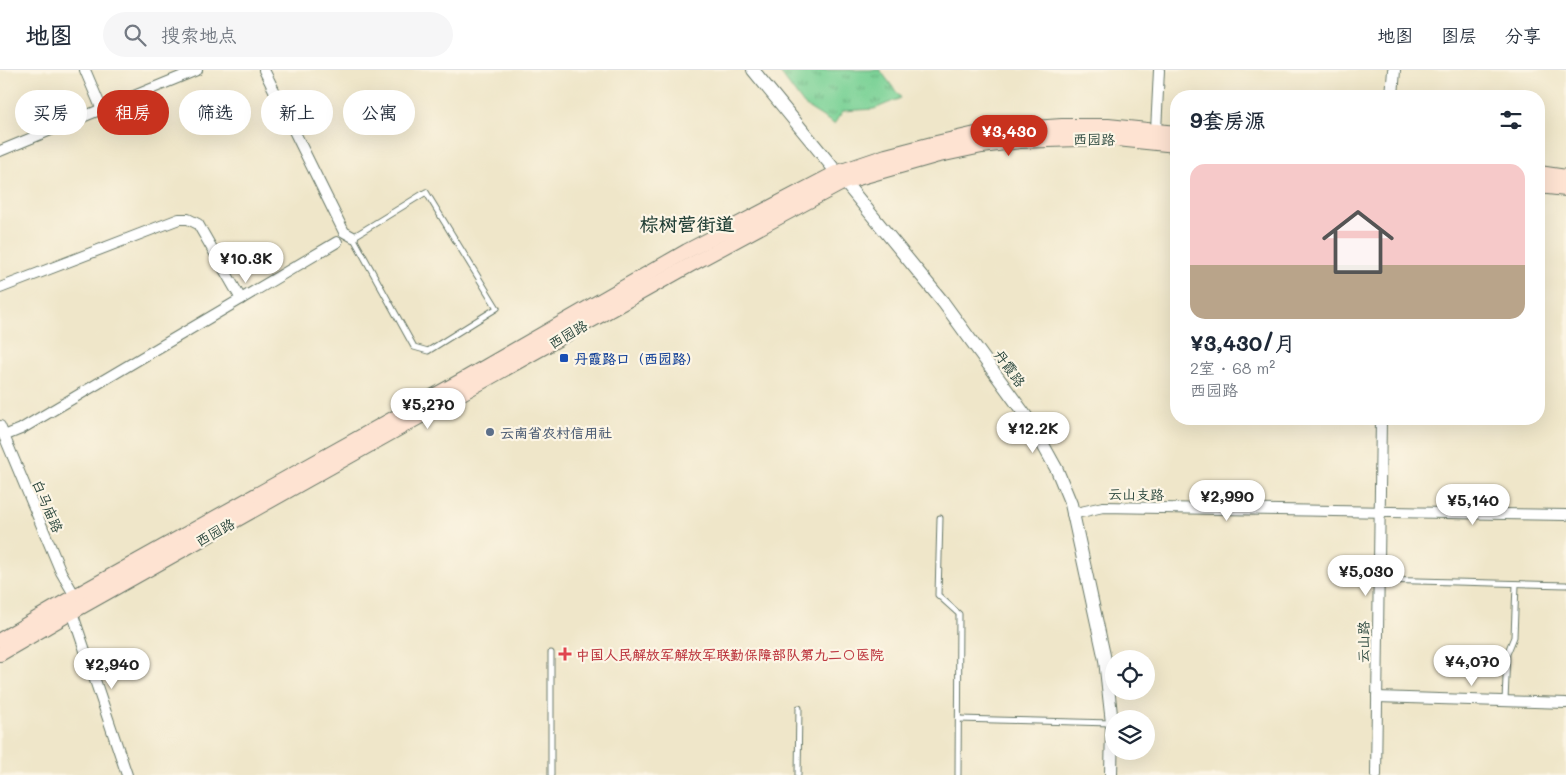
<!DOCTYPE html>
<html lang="zh">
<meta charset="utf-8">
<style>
:root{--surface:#fff;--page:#f6f6f7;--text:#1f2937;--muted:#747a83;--line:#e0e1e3;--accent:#c8321e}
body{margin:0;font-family:Mali,"LXGW WenKai TC",sans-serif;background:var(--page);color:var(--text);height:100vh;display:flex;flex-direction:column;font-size:19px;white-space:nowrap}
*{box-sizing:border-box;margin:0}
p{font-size:16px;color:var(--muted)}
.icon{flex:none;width:28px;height:28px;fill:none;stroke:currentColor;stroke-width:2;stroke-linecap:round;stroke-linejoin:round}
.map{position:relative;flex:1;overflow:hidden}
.panel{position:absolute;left:1170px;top:20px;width:375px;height:335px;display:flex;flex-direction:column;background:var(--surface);border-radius:20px;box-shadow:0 5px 20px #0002}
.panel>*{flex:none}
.guide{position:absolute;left:15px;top:20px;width:475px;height:45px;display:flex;gap:10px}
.tools{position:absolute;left:1105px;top:580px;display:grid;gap:10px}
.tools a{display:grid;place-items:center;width:50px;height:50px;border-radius:50%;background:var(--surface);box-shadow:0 5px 20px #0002;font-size:25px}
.price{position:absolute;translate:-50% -42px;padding:0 11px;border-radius:18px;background:#fff;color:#222;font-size:16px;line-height:32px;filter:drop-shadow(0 1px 2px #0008)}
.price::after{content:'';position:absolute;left:50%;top:30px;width:15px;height:11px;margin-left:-8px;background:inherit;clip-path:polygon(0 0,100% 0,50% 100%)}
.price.active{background:var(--accent);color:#fff}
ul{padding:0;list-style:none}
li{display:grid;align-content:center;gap:10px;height:265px;padding:0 20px}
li+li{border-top:1px solid var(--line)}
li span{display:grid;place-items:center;height:155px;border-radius:15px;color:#555}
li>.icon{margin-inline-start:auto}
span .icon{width:90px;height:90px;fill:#fffc;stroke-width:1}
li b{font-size:21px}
h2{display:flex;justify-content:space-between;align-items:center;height:60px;padding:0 20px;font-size:21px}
.chip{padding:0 18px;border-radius:22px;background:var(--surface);box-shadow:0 5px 20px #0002;font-size:18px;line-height:45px}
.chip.active{background:var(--accent);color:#fff}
header{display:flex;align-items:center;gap:30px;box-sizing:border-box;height:70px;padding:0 25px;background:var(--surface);border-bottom:1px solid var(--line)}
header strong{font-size:24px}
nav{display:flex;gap:28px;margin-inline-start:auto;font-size:18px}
.search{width:350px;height:45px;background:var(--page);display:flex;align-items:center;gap:12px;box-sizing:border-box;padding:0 18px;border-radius:28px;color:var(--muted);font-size:19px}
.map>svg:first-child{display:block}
.grass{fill:url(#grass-tufts);stroke:#4c8865}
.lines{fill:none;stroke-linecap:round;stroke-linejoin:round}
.service-casing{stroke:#687868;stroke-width:7}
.minor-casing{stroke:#687868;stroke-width:12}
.tertiary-casing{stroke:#687868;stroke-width:14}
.secondary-casing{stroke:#687868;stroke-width:16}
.service{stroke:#fff;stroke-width:5}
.minor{stroke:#fff;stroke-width:10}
.tertiary{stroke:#fff;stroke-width:12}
.secondary{stroke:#fee3d2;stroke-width:14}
.transit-dot{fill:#1a4fb4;stroke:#fcf5e5;stroke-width:2}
.service-dot{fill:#5c6f8a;stroke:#fcf5e5;stroke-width:2}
.health-dot{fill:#e0444e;stroke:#fcf5e5;stroke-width:2}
.labels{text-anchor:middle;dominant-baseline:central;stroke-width:4.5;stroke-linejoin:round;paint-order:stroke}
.street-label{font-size:14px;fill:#1f3d34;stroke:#fcf5e5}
.transit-label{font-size:14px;font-weight:bold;fill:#164399;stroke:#fcf5e5;text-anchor:start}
.service-label{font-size:14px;font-weight:bold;fill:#4e5e75;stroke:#fcf5e5;text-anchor:start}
.health-label{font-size:14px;font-weight:bold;fill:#be3a42;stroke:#fcf5e5;text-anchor:start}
.district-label{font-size:19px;font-weight:bold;fill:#1f3d34;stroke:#fcf5e5}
</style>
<header>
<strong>地图</strong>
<div class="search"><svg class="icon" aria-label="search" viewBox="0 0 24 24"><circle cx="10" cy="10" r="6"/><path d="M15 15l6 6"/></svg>搜索地点</div>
<nav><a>地图</a><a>图层</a><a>分享</a></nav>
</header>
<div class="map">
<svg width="1566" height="705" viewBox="0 0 1566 705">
<defs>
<pattern id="grass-tufts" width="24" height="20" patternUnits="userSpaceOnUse" patternTransform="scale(1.25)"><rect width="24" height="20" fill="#7ad296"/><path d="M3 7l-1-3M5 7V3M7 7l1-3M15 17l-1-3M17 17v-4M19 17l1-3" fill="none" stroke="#63ac7b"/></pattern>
</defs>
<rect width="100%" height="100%" fill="#fcf5e5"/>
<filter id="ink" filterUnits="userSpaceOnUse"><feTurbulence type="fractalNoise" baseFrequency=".02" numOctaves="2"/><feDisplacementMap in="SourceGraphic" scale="10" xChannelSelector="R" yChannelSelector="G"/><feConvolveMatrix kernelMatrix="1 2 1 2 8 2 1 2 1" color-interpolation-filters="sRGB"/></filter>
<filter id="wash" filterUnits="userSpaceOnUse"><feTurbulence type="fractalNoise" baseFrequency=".0096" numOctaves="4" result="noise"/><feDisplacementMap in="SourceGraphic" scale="20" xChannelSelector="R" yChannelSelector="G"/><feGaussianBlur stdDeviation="1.12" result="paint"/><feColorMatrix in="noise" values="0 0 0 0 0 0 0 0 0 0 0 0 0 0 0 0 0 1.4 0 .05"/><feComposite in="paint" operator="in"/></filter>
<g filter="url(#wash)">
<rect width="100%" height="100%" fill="#efe6c9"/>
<!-- grass -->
<path class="grass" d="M778,0h102l21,28 -27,11 -31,2 -9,13 -30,-19z"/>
</g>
<g filter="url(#ink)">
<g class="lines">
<defs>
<g id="service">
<path d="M426,122l71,116 -69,43 -14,-4 -61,-110z"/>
<path d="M940,448l-2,77 21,19 -1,161"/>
<path d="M1379,510l187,5"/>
<path d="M1505,631l2,-47 7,-17 2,-53"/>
<path d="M959,649l152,4"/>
<path d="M551,705v-122"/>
<path d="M798,705l1,-67"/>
</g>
<g id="minor">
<path d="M85,0l17,40"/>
<path d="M264,0l80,162 9,5"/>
<path d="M1156,61l3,-61"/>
<path d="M0,81l197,-81"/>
<path d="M0,218l179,-69h9l10,5 43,75 -220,130 -17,7"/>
<path d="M241,229l96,-57"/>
<path d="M0,356l61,146 14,24"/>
<path d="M1072,444l31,-7 463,8"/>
<path d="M72,542l55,163"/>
<path d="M1377,627l189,6"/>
<path d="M1376,705l5,-356"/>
</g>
<g id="tertiary">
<path d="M753,0l190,232 88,121 26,47 14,34 34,156 7,63 -1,52"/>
<path d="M1392,26l2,-26"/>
</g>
<g id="secondary">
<path d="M1539,103l27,4"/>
<path d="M1539,116l27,3"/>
<path d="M0,570l75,-44 391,-218 221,-127 149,-78 50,-17 46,-12 48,-11 39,-4 43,-3h46l68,7"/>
<path d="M0,584l72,-42 618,-347 154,-83 91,-26 47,-10 38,-5 87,-3 69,7"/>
</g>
</defs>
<!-- service casing -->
<use href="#service" class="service-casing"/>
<!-- minor casing -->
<use href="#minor" class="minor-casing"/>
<!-- tertiary casing -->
<use href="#tertiary" class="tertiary-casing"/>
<!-- secondary casing -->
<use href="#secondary" class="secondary-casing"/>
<!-- service -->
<use href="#service" class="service"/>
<!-- minor -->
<use href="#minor" class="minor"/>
<!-- tertiary -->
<use href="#tertiary" class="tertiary"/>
<!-- secondary -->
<use href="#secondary" class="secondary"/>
</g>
</g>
<!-- markers -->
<rect class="transit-dot" x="559" y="283" width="10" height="10" rx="2.5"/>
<circle class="service-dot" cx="490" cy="362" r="5"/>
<path class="health-dot" d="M562.5 576.5h5v5h5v5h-5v5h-5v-5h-5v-5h5z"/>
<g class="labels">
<!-- street labels -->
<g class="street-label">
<text transform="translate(1094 69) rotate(1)">西园路</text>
<text transform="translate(568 264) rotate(-30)">西园路</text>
<text transform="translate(1010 298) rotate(54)">丹霞路</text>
<text transform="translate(1136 424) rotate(1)">云山支路</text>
<text transform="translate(48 436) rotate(67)">白马庙路</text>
<text transform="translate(215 462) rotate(-29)">西园路</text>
<text transform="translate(1363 572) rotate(-89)">云山路</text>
</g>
<!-- transit labels -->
<g class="transit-label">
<text x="574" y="288">丹霞路口（西园路）</text>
</g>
<!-- service labels -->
<g class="service-label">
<text x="500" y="362">云南省农村信用社</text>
</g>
<!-- health labels -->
<g class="health-label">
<text x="576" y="584">中国人民解放军解放军联勤保障部队第九二〇医院</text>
</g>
<!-- district labels -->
<g class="district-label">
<text x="687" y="153">棕树营街道</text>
</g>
</g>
</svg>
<div class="tools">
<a><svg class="icon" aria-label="locate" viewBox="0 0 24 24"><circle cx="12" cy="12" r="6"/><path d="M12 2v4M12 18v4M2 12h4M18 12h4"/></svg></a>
<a><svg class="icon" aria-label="layers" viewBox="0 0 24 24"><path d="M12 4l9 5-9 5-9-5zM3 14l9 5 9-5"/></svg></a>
</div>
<b class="price active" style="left:1009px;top:87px">¥3,430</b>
<b class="price" style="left:246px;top:214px">¥10.3K</b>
<b class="price" style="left:428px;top:360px">¥5,270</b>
<b class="price" style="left:1033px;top:384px">¥12.2K</b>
<b class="price" style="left:1227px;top:452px">¥2,990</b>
<b class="price" style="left:1473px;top:456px">¥5,140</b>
<b class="price" style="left:1366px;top:527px">¥5,030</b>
<b class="price" style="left:1472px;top:617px">¥4,070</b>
<b class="price" style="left:112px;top:620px">¥2,940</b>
<div class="guide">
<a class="chip">买房</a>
<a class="chip active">租房</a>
<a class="chip">筛选</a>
<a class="chip">新上</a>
<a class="chip">公寓</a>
</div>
<section class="panel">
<h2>9套房源<svg class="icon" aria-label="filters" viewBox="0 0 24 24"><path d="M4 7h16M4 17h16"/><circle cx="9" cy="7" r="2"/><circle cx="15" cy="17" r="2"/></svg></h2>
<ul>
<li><span style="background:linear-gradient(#f6c9c9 65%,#b9a48a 0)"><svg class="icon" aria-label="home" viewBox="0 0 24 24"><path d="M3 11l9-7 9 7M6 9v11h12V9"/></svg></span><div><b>¥3,430/月</b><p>2室 · 68 m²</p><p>西园路</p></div></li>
</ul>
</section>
</div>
